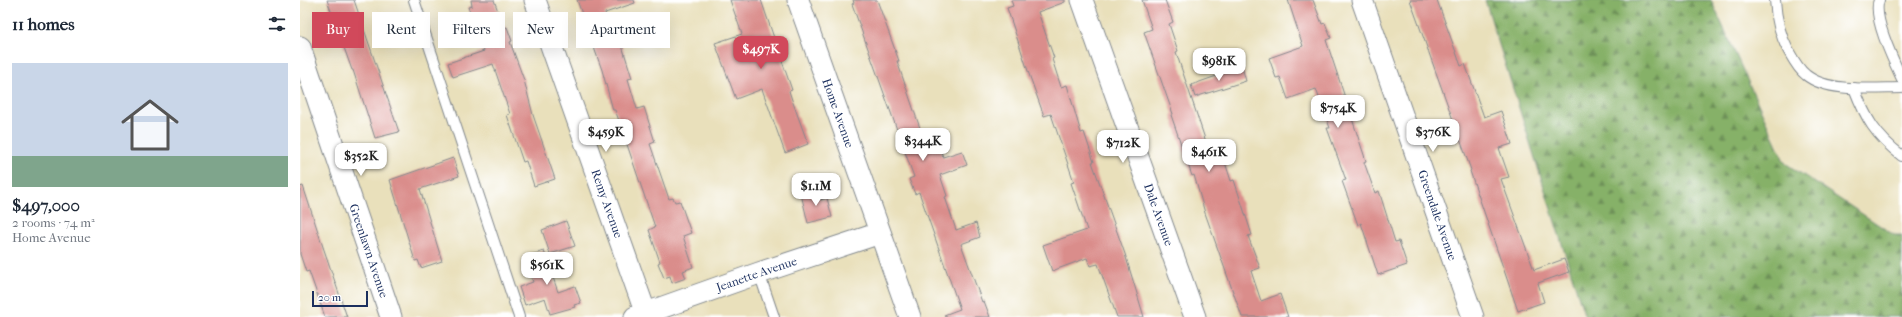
<!DOCTYPE html>
<meta charset="utf-8">
<style>
:root{--surface:#fff;--page:#f2f2f3;--text:#1f2937;--muted:#747a83;--line:#e0e1e3;--accent:#d1495b}
body{margin:0;font-family:"IM FELL French Canon",serif;background:var(--page);color:var(--text);height:100vh;display:flex;flex-direction:column;font-size:15px;white-space:nowrap}
*{box-sizing:border-box;margin:0}
p{font-size:13px;color:var(--muted)}
.icon{flex:none;width:22px;height:22px;fill:none;stroke:currentColor;stroke-width:2;stroke-linecap:round;stroke-linejoin:round}
.map{position:relative;flex:1;overflow:hidden}
.details{display:flex;flex-direction:column;background:var(--surface);width:300px}
.details>*{flex:none}
.hud{position:absolute;left:12px;top:12px;width:380px;height:36px;display:flex;gap:8px}
.scale{position:absolute;left:12px;bottom:10px;width:56px;box-sizing:border-box;padding-left:4px;border:2px solid #1b2f5e;border-top:0;font-size:11px;line-height:14px;white-space:nowrap;color:#1b2f5e;-webkit-text-stroke:3px #fff;paint-order:stroke}
.price{position:absolute;translate:-50% -34px;padding:0 9px;border-radius:8px;background:#fff;color:#222;font-size:13px;line-height:26px;filter:drop-shadow(0 1px 2px #0008)}
.price::after{content:'';position:absolute;left:50%;top:24px;width:12px;height:9px;margin-left:-6px;background:inherit;clip-path:polygon(0 0,100% 0,50% 100%)}
.price.on{background:var(--accent);color:#fff}
ul{padding:0;list-style:none}
li{display:grid;align-content:center;gap:8px;height:212px;padding:0 12px}
li+li{border-top:1px solid var(--line)}
li span{display:grid;place-items:center;height:124px;border-radius:0px;color:#555}
li>.icon{margin-inline-start:auto}
span .icon{width:72px;height:72px;fill:#fffc;stroke-width:1}
li b{font-size:17px}
h2{display:flex;justify-content:space-between;align-items:center;height:48px;padding:0 12px;font-size:17px}
.pill{padding:0 14px;border-radius:0px;background:var(--surface);box-shadow:0 4px 16px #0002;font-size:14px;line-height:36px}
.pill.on{background:var(--accent);color:#fff}
main{display:flex;flex:1;min-height:0}
.map>svg:first-child{display:block}
.forest{fill:url(#forest-firs);stroke:#507063}
.building{fill:#da8d8b}
.lines{fill:none;stroke-linecap:round;stroke-linejoin:round}
.lane-casing{stroke:#82888c;stroke-width:12}
.street-casing{stroke:#82888c;stroke-width:23}
.lane{stroke:#fff;stroke-width:10}
.street{stroke:#fff;stroke-width:21}
.labels{text-anchor:middle;dominant-baseline:central;stroke-width:3;stroke-linejoin:round;paint-order:stroke}
.street-label{font-size:12px;fill:#1b2f5e;stroke:#fff}
</style>
<main>
<section class="details">
<h2>11 homes<svg class="icon" aria-label="filters" viewBox="0 0 24 24"><path d="M4 7h16M4 17h16"/><circle cx="9" cy="7" r="2"/><circle cx="15" cy="17" r="2"/></svg></h2>
<ul>
<li><span style="background:linear-gradient(#c9d6e8 75%,#7fa58c 0)"><svg class="icon" aria-label="home" viewBox="0 0 24 24"><path d="M3 11l9-7 9 7M6 9v11h12V9"/></svg></span><div><b>$497,000</b><p>2 rooms · 74 m²</p><p>Home Avenue</p></div></li>
</ul>
</section>
<div class="map">
<svg width="1602" height="317" viewBox="0 0 1602 317">
<defs>
<pattern id="forest-firs" width="22" height="20" patternUnits="userSpaceOnUse"><rect width="22" height="20" fill="#86b168"/><path d="M5 1l3.5 6h-7zM16 11l3.5 6h-7z" fill="#6d9059"/></pattern>
</defs>
<rect width="100%" height="100%" fill="#fff"/>
<filter id="ink" filterUnits="userSpaceOnUse"><feTurbulence type="fractalNoise" baseFrequency=".025" numOctaves="2"/><feDisplacementMap in="SourceGraphic" scale="8" xChannelSelector="R" yChannelSelector="G"/><feConvolveMatrix kernelMatrix="1 2 1 2 8 2 1 2 1" color-interpolation-filters="sRGB"/></filter>
<filter id="wash" filterUnits="userSpaceOnUse"><feTurbulence type="fractalNoise" baseFrequency=".012" numOctaves="4" result="noise"/><feDisplacementMap in="SourceGraphic" scale="16" xChannelSelector="R" yChannelSelector="G"/><feGaussianBlur stdDeviation="0.9" result="paint"/><feColorMatrix in="noise" values="0 0 0 0 0 0 0 0 0 0 0 0 0 0 0 0 0 1.4 0 .05"/><feComposite in="paint" operator="in"/></filter>
<g filter="url(#wash)">
<rect width="100%" height="100%" fill="#e9e0bb"/>
<!-- forest -->
<path class="forest" d="M1185,0h226l74,163 109,72h8v82h-317z"/>
<g id="blocks">
<!-- building -->
<g class="building">
<path d="M27,0h27l45,132 -24,6 -22,-68h-1z"/>
<path d="M171,0h23l10,28 3,-1 5,14 -2,1 14,38 9,35 22,64 -21,7 -8,-25 -3,1 -16,-47 3,-1 -17,-50 -40,13 -5,-14 36,-12 -16,-44 4,-1z"/>
<path d="M277,0h57l1,3 -30,10 9,28 6,-2 12,39 -4,1 9,30 7,-2 11,35 -5,2 19,55 4,-1 2,4 5,-1 11,32 -8,3 10,31 -10,4 3,7 -14,5 -2,-7 -6,2 -6,-15 2,-1 -11,-32 6,-3 -37,-109 -3,-8h-2l-11,-40z"/>
<path d="M430,0h31l31,90 -3,1 3,9 16,44 -23,9 -23,-64 -26,10 -21,-56 27,-9z"/>
<path d="M553,0h24l22,61h-2l25,73 11,-3 10,26 19,-6 5,14 -27,10 7,21 -2,1 11,33 20,-7 4,14 -19,7 21,58 2,-1 6,16h-45l-1,-2 16,-6 -41,-117 -4,2 -6,-15 5,-2 -62,-173 2,-1z"/>
<path d="M711,0h54v2l-27,10 16,46 -2,1 9,28 6,-2 14,48 3,-1 10,30h-2l33,92 19,63h-27l-19,-53 -8,2 -3,-8 -35,13 -9,-26 44,-15 -16,-47 3,-1 -23,-68 -7,2 -15,-42 -22,-66 6,-2z"/>
<path d="M842,0h23l8,22 -4,2 9,27 -2,1 37,111 11,-4 7,22 3,-1 18,55 -4,1 12,32 -9,3 10,30 19,-7 8,23h-46l-37,-104 -11,-38 -2,1 -21,-61 2,-1 -29,-82 8,-3z"/>
<path d="M988,0h25l9,24 3,-1 6,15 -5,2 40,121 -2,1 11,31 4,-2 16,51 4,-1 8,24 -29,10 -17,-52 -3,2 -16,-44 4,-1 -19,-52h3l-14,-39 -28,10 -8,-22 -4,1 -7,-20 34,-12z"/>
<path d="M1110,0h27l24,66 4,-2 19,53 17,-6 11,33 -13,4 10,29 -8,2 33,91 30,-11 5,13 -31,11 6,19 -26,9 -48,-140 1,-1z"/>
<path d="M942,67l4,14 -51,16 -4,-12z"/>
<path d="M153,158l6,18 -39,13 22,72 -21,7 -3,-8 -3,1 -25,-81z"/>
<path d="M3,186l18,55 26,76h-22l-16,-46 -3,1 -6,-18v-67z"/>
<path d="M518,190l3,10 6,-2 5,19 -24,6 -7,-29z"/>
<path d="M266,221l9,25 -25,8 -8,-24z"/>
<path d="M244,251l14,41 17,-6 6,17 -7,2 1,2 -25,7 -5,-16 -20,7 -6,-18 14,-5 -9,-25z"/>
</g>
</g>
</g>
<g filter="url(#ink)">
<use href="#blocks" fill-opacity="0" stroke="#82888c" stroke-width="1"/>
<g class="lines">
<defs>
<g id="lane">
<path d="M114,0l105,317"/>
<path d="M1475,0c1,17 5,35 13,50 5,9 10,19 18,25 22,18 69,13 96,13"/>
<path d="M1579,0c-7,17 15,62 23,79"/>
<path d="M1554,88c12,31 21,47 48,68"/>
<path d="M459,273l15,44"/>
</g>
<g id="street">
<path id="s1" d="M235,0l112,317"/>
<path id="s2" d="M498,0l112,317"/>
<path id="s3" d="M782,0l113,317"/>
<path id="s4" d="M1062,0l111,317"/>
<path id="s5" d="M0,47l91,270"/>
<path id="s6" d="M335,317l124,-44 121,-40"/>
</g>
</defs>
<!-- lane casing -->
<use href="#lane" class="lane-casing"/>
<!-- street casing -->
<use href="#street" class="street-casing"/>
<!-- lane -->
<use href="#lane" class="lane"/>
<!-- street -->
<use href="#street" class="street"/>
</g>
</g>
<g class="labels">
<!-- street labels -->
<g class="street-label">
<text stroke="none"><textPath href="#s2" startOffset="120">Home Avenue</textPath></text>
<text stroke="none"><textPath href="#s1" startOffset="216">Remy Avenue</textPath></text>
<text stroke="none"><textPath href="#s3" startOffset="228">Dale Avenue</textPath></text>
<text stroke="none"><textPath href="#s4" startOffset="228">Greendale Avenue</textPath></text>
<text stroke="none"><textPath href="#s5" startOffset="215">Greenlawn Avenue</textPath></text>
<text stroke="none"><textPath href="#s6" startOffset="129">Jeanette Avenue</textPath></text>
</g>
</g>
</svg>
<div class="scale">20 m</div>
<b class="price on" style="left:461px;top:70px">$497K</b>
<b class="price" style="left:919px;top:82px">$981K</b>
<b class="price" style="left:1038px;top:129px">$754K</b>
<b class="price" style="left:306px;top:153px">$459K</b>
<b class="price" style="left:1133px;top:153px">$376K</b>
<b class="price" style="left:623px;top:162px">$344K</b>
<b class="price" style="left:823px;top:164px">$712K</b>
<b class="price" style="left:909px;top:173px">$461K</b>
<b class="price" style="left:61px;top:177px">$352K</b>
<b class="price" style="left:516px;top:207px">$1.1M</b>
<b class="price" style="left:247px;top:286px">$561K</b>
<div class="hud">
<a class="pill on">Buy</a>
<a class="pill">Rent</a>
<a class="pill">Filters</a>
<a class="pill">New</a>
<a class="pill">Apartment</a>
</div>
</div>
</main>
